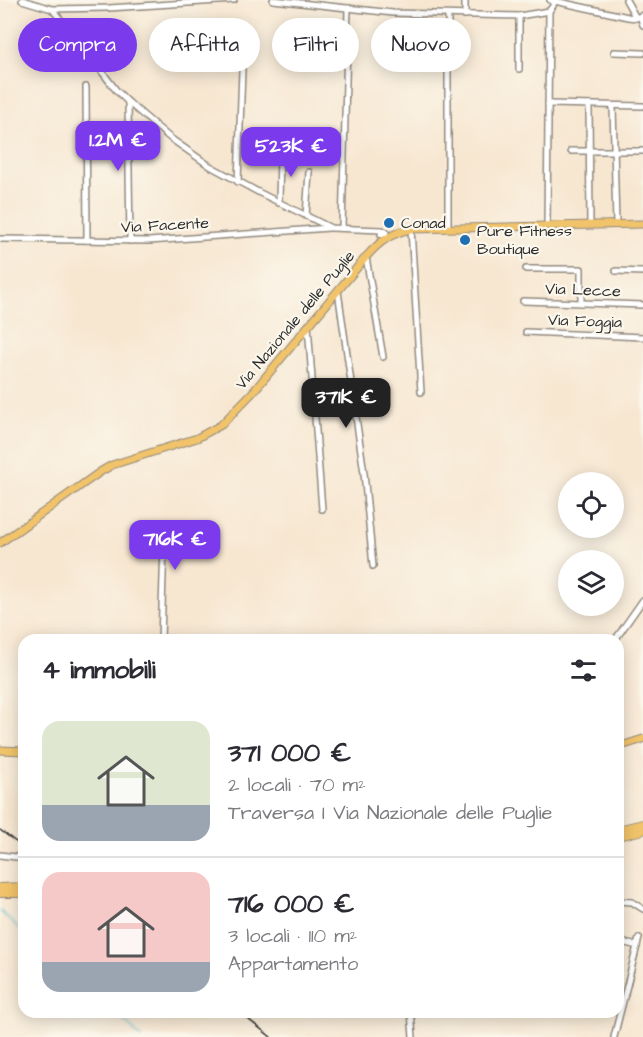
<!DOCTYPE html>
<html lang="it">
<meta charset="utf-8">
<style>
:root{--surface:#fff;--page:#f2f2f3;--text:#2b2b33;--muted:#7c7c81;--line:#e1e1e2;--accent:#7c3aed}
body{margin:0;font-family:"Architects Daughter",sans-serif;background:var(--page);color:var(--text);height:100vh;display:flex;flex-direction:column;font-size:22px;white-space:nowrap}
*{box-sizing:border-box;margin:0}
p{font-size:20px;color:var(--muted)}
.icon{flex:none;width:33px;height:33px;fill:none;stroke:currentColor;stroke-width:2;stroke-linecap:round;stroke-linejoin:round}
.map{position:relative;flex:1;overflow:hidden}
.panel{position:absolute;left:18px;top:634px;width:606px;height:384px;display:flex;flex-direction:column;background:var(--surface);border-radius:18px;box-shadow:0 3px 15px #0003}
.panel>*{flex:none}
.top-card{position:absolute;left:18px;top:18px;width:608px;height:54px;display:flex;gap:12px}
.fabs{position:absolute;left:558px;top:472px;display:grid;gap:12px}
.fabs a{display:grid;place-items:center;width:66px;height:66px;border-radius:50%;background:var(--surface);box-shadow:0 3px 15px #0003;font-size:30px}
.price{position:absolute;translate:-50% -51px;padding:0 14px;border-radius:12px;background:var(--accent);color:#fff;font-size:20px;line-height:39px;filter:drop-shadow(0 2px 3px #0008)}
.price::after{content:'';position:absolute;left:50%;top:36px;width:18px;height:14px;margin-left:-9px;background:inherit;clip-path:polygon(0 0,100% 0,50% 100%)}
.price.selected{background:#222;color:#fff}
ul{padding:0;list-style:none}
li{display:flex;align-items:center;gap:18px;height:150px;padding:0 24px}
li+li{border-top:2px solid var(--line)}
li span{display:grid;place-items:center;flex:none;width:168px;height:120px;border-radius:18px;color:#555}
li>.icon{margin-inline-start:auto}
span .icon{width:72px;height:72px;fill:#fffc;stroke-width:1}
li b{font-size:26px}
h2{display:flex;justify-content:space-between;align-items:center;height:72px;padding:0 24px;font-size:26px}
.tag{padding:0 21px;border-radius:27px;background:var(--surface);box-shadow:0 3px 15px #0003;font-size:21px;line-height:54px}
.tag.selected{background:var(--accent);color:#fff}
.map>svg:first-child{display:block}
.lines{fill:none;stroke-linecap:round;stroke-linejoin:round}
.stream{stroke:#4bb9c6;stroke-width:1.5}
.minor-casing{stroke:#91897e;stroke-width:8}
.major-casing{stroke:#91897e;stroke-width:9}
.highway-casing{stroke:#91897e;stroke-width:10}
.minor{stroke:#fff;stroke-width:5}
.major{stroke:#f1c36a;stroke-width:7}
.highway{stroke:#f1c36a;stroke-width:8}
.rail{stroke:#2b2b2b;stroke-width:1.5}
.poi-dot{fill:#1f6fb2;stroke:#fbf7ec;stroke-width:2}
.labels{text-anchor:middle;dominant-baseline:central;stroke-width:4.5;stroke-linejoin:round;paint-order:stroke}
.poi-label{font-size:16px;fill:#2b2b2b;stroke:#fbf7ec;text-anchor:start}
.street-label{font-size:16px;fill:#2b2b2b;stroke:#fbf7ec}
</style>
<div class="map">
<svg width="643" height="1037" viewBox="0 0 643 1037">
<rect width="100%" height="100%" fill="#fbf7ec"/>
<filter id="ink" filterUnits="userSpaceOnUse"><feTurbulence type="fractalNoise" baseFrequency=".0167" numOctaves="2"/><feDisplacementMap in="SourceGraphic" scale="12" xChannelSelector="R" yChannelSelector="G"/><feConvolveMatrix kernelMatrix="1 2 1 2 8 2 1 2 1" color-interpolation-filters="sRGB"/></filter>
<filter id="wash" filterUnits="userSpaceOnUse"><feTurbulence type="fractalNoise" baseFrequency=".008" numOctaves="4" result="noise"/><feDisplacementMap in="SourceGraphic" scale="24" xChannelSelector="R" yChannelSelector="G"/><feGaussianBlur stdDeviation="1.35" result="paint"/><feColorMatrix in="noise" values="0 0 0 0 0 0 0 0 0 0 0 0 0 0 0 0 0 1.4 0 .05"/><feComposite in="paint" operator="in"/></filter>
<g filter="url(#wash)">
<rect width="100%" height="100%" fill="#f7e7d1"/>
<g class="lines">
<!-- stream -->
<g class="stream">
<path d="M0,911l24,22"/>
<path d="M114,1012l27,25"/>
</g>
</g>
</g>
<g filter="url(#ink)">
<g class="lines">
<defs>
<g id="minor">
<path d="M22,0l30,9 28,34 36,47 12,12 42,36 40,28 50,27 71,35 51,2"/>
<path d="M273,0l120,13 126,3 30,-5 4,-5 1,-4"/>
<path d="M550,0l78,17 8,1 7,-3"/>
<path d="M626,0l10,18"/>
<path d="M52,9l57,-1 125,-8"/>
<path d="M448,15v213"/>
<path d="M465,15v-15"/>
<path d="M640,16l3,9"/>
<path d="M614,52l29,1"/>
<path d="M519,69v-53"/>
<path d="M86,87l1,153"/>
<path d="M128,102l2,139"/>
<path d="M548,104l95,2"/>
<path d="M589,105l1,120"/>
<path d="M613,106l3,118"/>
<path d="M571,151h72"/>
<path d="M238,182l4,-112"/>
<path d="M279,203l1,-50"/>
<path d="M306,216l3,-44"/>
<path d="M547,226l2,-215"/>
<path d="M342,228l6,-220"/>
<path d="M411,229l10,163"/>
<path d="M382,230l4,2 -1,3 -4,-1z"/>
<path d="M0,239l149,2 180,-13"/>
<path d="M366,257l17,100"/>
<path d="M526,269h55v34"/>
<path d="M616,271l27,1"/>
<path d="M338,291l26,182 9,93"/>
<path d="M523,301l120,4"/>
<path d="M308,326l14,183"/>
<path d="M526,332l117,5"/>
<path d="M139,543l25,1 -3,96"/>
<path d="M615,640l28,-40"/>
<path d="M0,855l24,3"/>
<path d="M618,901l14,1 11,7"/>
<path d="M618,941l19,5"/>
<path d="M411,1012l2,25"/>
<path d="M614,1037l25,-99"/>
</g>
<g id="major">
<path d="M0,543l100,-71 12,-7 85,-27 24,-13 32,-33 113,-135c13,-15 25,-24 45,-28l232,-5"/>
<path d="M618,747l25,-8"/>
<path d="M0,750l24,1"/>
</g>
<g id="highway">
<path d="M618,830l25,-6"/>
<path d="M618,836l25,-6"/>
<path d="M0,888l24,-1"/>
<path d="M0,893h24"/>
</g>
</defs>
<!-- minor casing -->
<use href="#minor" class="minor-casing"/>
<!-- major casing -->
<use href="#major" class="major-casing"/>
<!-- highway casing -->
<use href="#highway" class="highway-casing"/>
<!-- minor -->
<use href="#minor" class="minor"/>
<!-- major -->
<use href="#major" class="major"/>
<!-- highway -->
<use href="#highway" class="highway"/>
<!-- rail -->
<g class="rail">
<path d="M0,830l24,18"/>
<path d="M239,1012l32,25"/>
</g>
</g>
</g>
<!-- markers -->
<g class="poi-dot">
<circle cx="389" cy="223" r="6"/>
<circle cx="465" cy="240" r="6"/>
</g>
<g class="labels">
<!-- poi labels -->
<g class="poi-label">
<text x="401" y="223">Conad</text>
<text x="477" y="231">Pure Fitness<tspan x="477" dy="18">Boutique</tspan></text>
</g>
<!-- street labels -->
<g class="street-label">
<text transform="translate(165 225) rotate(-3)">Via Facente</text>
<text transform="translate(583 290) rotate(2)">Via Lecce</text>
<text transform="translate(295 320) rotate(-50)">Via Nazionale delle Puglie</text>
<text transform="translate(585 321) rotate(2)">Via Foggia</text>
</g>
</g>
</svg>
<div class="fabs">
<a><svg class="icon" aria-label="locate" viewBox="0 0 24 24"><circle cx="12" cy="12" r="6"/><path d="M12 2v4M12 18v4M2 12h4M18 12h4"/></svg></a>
<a><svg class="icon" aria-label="layers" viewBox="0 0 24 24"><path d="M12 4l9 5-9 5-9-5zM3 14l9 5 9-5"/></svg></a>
</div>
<b class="price" style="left:118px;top:172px">1.2M €</b>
<b class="price" style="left:291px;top:178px">523K €</b>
<b class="price selected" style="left:346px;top:429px">371K €</b>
<b class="price" style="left:175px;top:571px">716K €</b>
<div class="top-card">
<a class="tag selected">Compra</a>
<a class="tag">Affitta</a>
<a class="tag">Filtri</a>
<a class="tag">Nuovo</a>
</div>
<section class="panel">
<h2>4 immobili<svg class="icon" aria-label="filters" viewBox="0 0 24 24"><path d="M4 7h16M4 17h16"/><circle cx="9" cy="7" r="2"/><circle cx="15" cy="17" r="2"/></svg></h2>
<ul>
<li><span style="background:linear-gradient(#dfe7d0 70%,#9aa5b1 0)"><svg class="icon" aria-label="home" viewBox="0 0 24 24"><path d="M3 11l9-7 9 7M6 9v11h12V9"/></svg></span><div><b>371 000 €</b><p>2 locali · 70 m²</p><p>Traversa I Via Nazionale delle Puglie</p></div></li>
<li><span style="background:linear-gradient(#f6c9c9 75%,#9aa5b1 0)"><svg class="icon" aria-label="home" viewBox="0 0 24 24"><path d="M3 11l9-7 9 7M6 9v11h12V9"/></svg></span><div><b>716 000 €</b><p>3 locali · 110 m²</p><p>Appartamento</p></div></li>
</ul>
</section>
</div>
